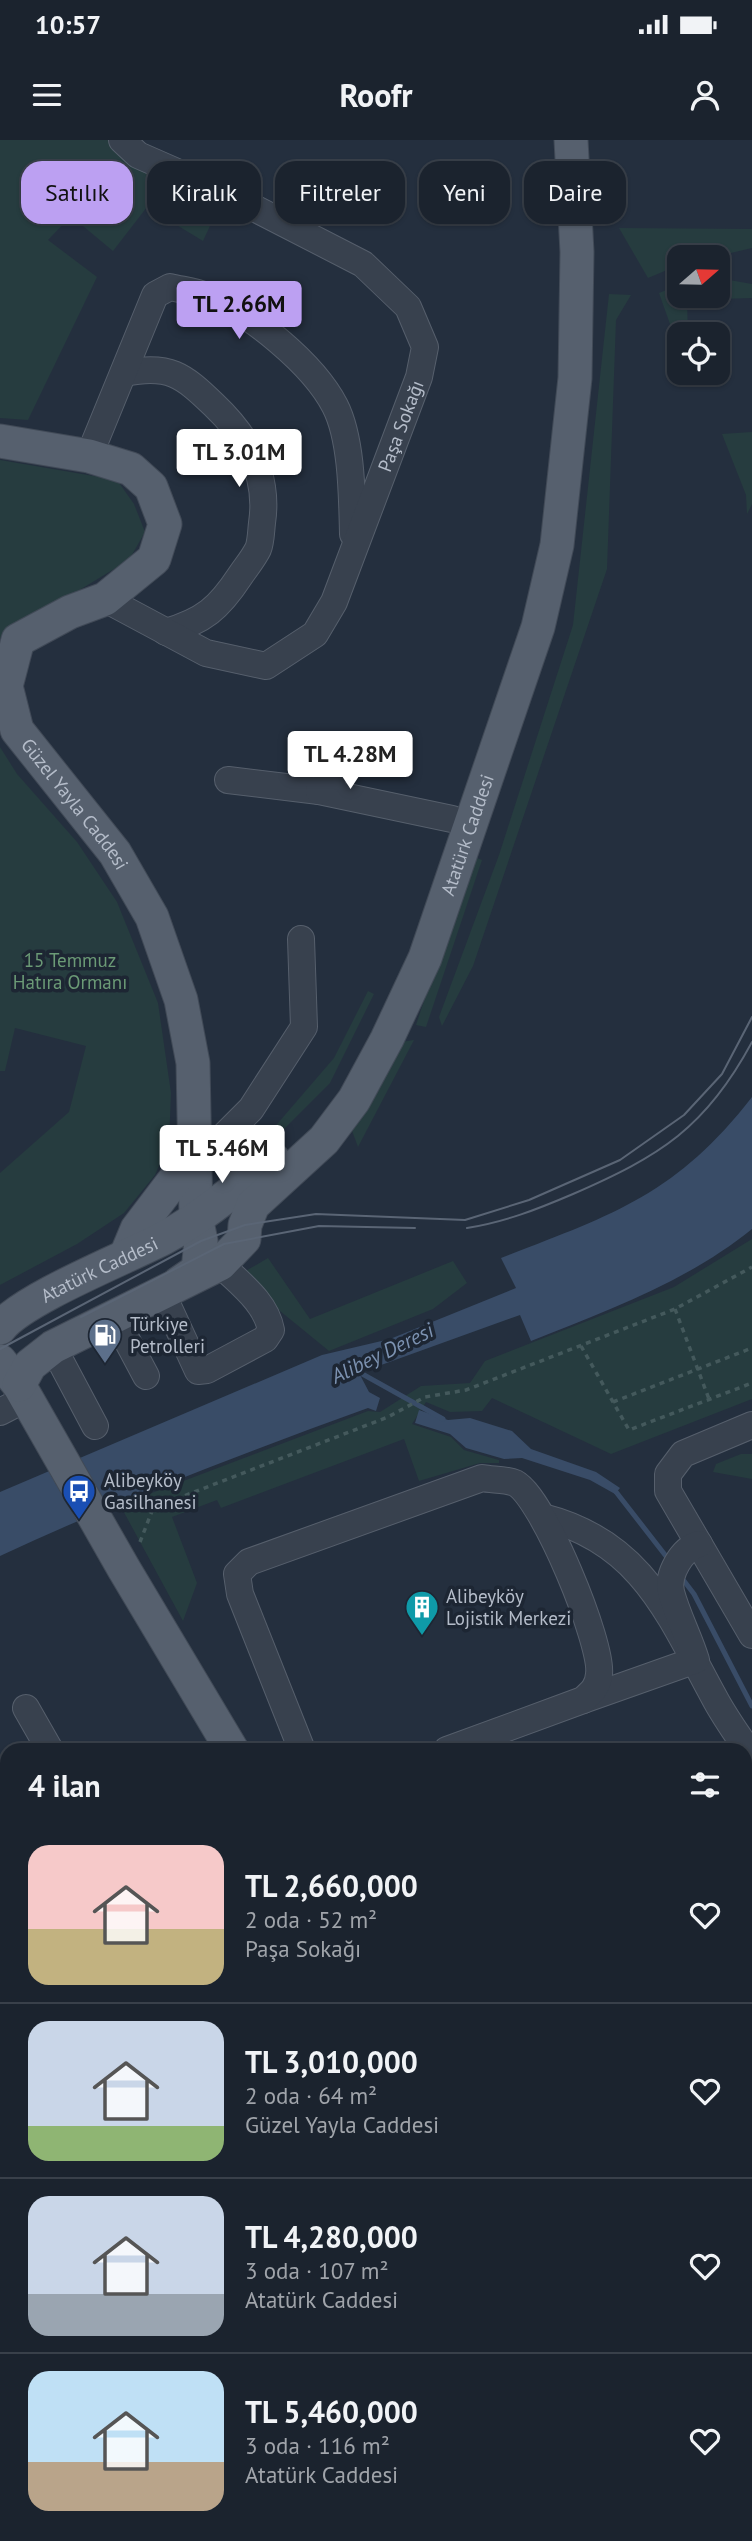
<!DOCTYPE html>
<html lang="tr">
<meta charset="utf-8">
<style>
:root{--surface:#1b232e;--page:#242b36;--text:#f1f3f6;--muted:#a0a4aa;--line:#39404a;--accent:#bca0f2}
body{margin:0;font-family:"PT Sans",sans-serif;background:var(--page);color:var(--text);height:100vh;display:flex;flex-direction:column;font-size:26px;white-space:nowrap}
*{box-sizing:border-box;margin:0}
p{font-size:23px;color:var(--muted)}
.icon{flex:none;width:38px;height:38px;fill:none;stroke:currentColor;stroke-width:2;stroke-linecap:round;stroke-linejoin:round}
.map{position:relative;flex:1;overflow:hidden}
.panel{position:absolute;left:0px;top:1603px;width:752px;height:798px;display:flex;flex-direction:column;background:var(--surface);border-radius:21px 21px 0 0;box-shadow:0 2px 5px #0004,0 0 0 2px var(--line)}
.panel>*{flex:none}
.hud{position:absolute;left:21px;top:21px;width:710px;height:63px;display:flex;gap:14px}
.needle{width:46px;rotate:70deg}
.fabs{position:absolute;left:667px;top:105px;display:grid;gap:14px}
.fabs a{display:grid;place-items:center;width:63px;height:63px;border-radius:14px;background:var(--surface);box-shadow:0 2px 5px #0004,0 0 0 2px var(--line);font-size:35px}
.price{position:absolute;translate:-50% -60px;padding:0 16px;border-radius:7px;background:#fff;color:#222;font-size:23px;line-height:46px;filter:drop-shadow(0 2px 4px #0008)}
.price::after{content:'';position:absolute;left:50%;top:42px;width:21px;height:16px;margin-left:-10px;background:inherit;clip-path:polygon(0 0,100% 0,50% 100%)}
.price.selected{background:var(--accent);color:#111}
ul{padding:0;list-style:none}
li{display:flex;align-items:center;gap:21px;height:175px;padding:0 28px}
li+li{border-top:2px solid var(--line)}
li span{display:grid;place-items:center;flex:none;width:196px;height:140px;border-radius:21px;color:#555}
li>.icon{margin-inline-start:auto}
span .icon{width:84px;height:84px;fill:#fffc;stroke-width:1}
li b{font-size:30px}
h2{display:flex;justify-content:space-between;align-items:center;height:84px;padding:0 28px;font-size:30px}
.pill{padding:0 24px;border-radius:21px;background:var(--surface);box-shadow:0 2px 5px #0004,0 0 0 2px var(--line);font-size:24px;line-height:63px}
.pill.selected{background:var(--accent);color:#111}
.status{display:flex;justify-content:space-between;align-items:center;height:49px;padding:0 35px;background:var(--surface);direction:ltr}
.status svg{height:19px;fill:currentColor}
header{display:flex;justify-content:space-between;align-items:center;height:91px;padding:0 28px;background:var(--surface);font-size:32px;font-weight:800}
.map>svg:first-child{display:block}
.green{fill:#263c3f}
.water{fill:#394c67}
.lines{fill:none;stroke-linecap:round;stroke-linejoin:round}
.stream{stroke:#394c67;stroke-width:5}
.minor-casing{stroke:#565f6c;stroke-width:28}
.major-casing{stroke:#414a57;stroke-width:35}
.path{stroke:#44595c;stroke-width:3.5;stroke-dasharray:5 5;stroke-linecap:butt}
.minor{stroke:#38414e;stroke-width:26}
.major{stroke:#56606e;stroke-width:33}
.tram{stroke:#5a6575;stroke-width:2}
.labels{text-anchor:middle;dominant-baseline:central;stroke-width:7;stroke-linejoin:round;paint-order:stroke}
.street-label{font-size:19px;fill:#b4bcc9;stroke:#1d2633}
.park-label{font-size:19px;fill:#6b9a76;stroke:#1d2633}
.poi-label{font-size:19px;fill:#b4bcc9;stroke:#1d2633;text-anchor:start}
.water-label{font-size:21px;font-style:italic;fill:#7c92b1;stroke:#1d2633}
</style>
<div class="status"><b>10:57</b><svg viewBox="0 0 49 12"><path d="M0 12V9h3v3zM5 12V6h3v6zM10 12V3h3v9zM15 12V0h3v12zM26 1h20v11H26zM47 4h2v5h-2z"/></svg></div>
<header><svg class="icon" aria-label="menu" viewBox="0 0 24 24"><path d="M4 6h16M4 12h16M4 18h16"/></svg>Roofr<svg class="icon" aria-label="person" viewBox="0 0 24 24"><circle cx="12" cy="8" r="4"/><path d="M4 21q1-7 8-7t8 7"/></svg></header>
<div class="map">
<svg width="752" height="2401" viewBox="0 0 752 2401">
<rect width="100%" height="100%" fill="#242f3e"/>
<!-- green -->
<g class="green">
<path d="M0,0h110l111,62 -18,39 -56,-34 -34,44 -42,-35 -23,24 49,37 -69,143 -28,-2z"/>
<path d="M619,88l133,1v19l-38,9h-35v8l-31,13z"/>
<path d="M718,138l34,6v14l-65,2 1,34h-9l-3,7 -17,-48 20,-8v11h39z"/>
<path d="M609,154l22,1 -15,25 -9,249 -134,397 -31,60 -3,-9 60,-162 74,-230z"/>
<path d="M752,292v72l-5,10 -1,-19 -24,-61z"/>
<path d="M0,320l117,20 17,24 11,28 -16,28 -129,78z"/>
<path d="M0,607l17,27 60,68 40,60 41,101 13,90 -2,50 -14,32 -31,38 -47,31 -77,41v-112l69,-61 17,-66 -71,-18 -10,43h-5z"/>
<path d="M472,716l10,4 -56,167 -10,-2z"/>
<path d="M368,851l6,3 -44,89 -52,52 -6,-5 62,-72z"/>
<path d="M414,900l-56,107 -7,-19 50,-86z"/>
<path d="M752,1099v160l-141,55 -119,-56 -10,13 -32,1 -24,-10 -14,22 39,13 13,13 35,10v3h-19l-61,18 -15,-42 -183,69 -4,-8 -45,17 25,66 -14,38 -63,-116 248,-94 12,1 41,-26 49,-3 15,-22 189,-74z"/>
<path d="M268,1118l42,61 143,-58 14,22 -34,26 -104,42 -92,-75z"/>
<path d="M741,1314h11v25l-39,-7 3,-8z"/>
<path d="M752,1821v443l-6,-15v-427z"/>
</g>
<!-- water -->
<g class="water">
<path d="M752,957v132c-64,52 -145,82 -221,112l-11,-26 -161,58 10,19 11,6 -4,13 -8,-3c-124,45 -248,92 -368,148v-64l322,-137 68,-16 126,-51 -15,-30c111,-43 175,-63 251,-161z"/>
<path d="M419,1270l29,10 22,-2 42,13 19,18 65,23 24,16 -5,6 -25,-14 -68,-22 -18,1 -38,-11 -16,-14 -35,-11z"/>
</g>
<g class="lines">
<!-- stream -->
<g class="stream">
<path d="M357,1231l86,48"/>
<path d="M613,1348l56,72"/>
<path d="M681,1437l13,17 58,112"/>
</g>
<defs>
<g id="minor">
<path d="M125,233c44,-9 58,2 89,32 34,32 55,71 48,118 -1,8 -1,19 -4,26 -5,10 -12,18 -18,27 -21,32 -36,45 -74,56"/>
<path d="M89,316l66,-161 15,-8c12,3 25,4 36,9 44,15 108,69 129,110 17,33 17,91 18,128"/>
<path id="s1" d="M105,459l101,54 60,13 49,-32 19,-32 85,-225 6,-30 -17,-40 -45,-43 -136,-70 -89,-39 -16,-15"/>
<path d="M228,640l91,11 133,28"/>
<path d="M319,651l30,-31"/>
<path d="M194,1014l20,-8 37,-37 53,-82 -3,-88"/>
<path d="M162,1153l36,78 9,-1 58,-31 6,-9c-5,-28 -32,-47 -51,-66"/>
<path d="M114,1176l32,60"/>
<path d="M53,1207l42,79"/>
<path d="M0,1272l27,-14"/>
<path d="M752,1285l-69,29 -15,20v17l84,144"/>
<path d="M543,1377c99,25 126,98 171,180 11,21 25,40 38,59"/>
<path d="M583,1560l113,-40c-7,-23 -19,-45 -25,-68 -4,-18 11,-43 28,-48"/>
<path d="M26,1568l24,42"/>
<path d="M302,1610l-62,-156 -3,-20 12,-12 233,-84c10,2 24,1 33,5 28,14 88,161 84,191 -1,13 -7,18 -16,26l-136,50"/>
<path d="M0,2212l7,-4"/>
<path d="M746,2313l6,13"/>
<path d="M746,2381l6,-14"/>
<path d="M43,2401l10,-7"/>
<path d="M285,2401l9,-7"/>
</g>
<g id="major">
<path id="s2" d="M0,301l89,15 42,13 20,18 14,37 -11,35 -49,40 -35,13 -52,28 -12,46 11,44 98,123 37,64 29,83 12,63 3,154 5,24 -3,29 -19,13"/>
<path d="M127,1113l10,-24 57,-75"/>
<path id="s3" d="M0,1188c22,-29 128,-71 164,-90 39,-21 74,-51 109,-79"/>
<path d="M0,1221l19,24 105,184 108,181"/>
<path id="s4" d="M19,1245l11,-20 23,-18 167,-83 24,-25 1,-14 8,-20 71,-65 30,-40 33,-61 38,-81 113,-331 19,-82 18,-167 2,-126 -6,-112"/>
<path d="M746,1756l6,-4"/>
<path d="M746,1796l6,-2"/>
<path d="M0,2018l7,-1"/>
</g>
</defs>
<!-- minor casing -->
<use href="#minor" class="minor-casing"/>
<!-- major casing -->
<use href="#major" class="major-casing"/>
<!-- path -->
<g class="path">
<path d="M675,1169l34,90"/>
<path d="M581,1206l48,84 123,-47"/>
<path d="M613,1262l139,-54"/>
<path d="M140,1402l12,-31 6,-5 230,-89 37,-20 41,-7 209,-81 77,-42"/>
<path d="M746,1846l6,-3"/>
<path d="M746,1886l6,-1"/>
<path d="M746,1960l6,-13"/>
<path d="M746,1977l6,3"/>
<path d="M746,2063l6,8"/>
<path d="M746,2151l6,13"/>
<path d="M746,2174l6,13"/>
<path d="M81,2394v7"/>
</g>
<!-- minor -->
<use href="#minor" class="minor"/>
<!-- major -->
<use href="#major" class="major"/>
<!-- tram -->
<g class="tram">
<path d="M467,1088c38,-6 71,-19 106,-34 87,-38 133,-66 179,-152"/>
<path d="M81,1177l143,-73 95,-18 96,2"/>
<path d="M0,1209l201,-108 44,-16 71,-11 149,6 64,-20 91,-40 64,-45 38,-41 30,-57"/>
</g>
</g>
<!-- icons -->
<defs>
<symbol id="fuel-pin" viewBox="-11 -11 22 30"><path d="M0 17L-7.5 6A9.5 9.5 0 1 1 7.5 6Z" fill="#5c6f8a" stroke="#1d2633"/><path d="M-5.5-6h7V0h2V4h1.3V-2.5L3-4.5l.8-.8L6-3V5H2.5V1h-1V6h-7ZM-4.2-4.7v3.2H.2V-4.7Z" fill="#fff"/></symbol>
<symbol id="bus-pin" viewBox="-11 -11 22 30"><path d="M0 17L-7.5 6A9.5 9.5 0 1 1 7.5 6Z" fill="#1a4fb4" stroke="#1d2633"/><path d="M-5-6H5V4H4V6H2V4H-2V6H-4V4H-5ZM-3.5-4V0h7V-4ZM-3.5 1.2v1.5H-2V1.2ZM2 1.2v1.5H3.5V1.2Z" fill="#fff"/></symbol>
<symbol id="building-pin" viewBox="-11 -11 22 30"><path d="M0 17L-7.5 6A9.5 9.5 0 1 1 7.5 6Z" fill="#0f9aa8" stroke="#1d2633"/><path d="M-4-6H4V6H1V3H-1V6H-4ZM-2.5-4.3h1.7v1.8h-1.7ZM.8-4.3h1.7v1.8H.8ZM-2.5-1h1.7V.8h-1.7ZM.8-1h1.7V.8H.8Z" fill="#fff"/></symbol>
</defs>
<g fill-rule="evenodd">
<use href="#fuel-pin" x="86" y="1176" width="38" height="52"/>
<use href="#bus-pin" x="60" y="1332" width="38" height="52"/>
<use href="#building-pin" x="403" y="1448" width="38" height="52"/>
</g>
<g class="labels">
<!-- street labels -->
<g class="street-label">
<text stroke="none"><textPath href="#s1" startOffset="460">Paşa Sokağı</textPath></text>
<text stroke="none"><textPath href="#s2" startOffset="584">Güzel Yayla Caddesi</textPath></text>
<text stroke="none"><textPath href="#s4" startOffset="744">Atatürk Caddesi</textPath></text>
<text stroke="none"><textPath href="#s3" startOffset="116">Atatürk Caddesi</textPath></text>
</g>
<!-- park labels -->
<g class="park-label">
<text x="70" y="820">15 Temmuz<tspan x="70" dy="22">Hatıra Ormanı</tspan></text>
</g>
<!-- poi labels -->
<g class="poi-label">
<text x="130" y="1184">Türkiye<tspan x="130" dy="22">Petrolleri</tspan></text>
<text x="104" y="1340">Alibeyköy<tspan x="104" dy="22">Gasilhanesi</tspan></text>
<text x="446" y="1456">Alibeyköy<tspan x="446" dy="22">Lojistik Merkezi</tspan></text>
</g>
<!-- water labels -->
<g class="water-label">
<text transform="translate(382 1213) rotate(-26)">Alibey Deresi</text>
</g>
</g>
</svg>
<div class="fabs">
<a><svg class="needle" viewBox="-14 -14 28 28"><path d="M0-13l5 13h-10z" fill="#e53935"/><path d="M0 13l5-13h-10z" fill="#a0a4aa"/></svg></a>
<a><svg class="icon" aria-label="locate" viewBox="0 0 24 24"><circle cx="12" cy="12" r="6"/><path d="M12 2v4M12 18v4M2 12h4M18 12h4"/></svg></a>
</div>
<b class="price selected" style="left:239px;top:201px">TL 2.66M</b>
<b class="price" style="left:239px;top:349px">TL 3.01M</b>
<b class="price" style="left:350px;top:651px">TL 4.28M</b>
<b class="price" style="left:222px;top:1045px">TL 5.46M</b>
<div class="hud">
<a class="pill selected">Satılık</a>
<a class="pill">Kiralık</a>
<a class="pill">Filtreler</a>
<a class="pill">Yeni</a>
<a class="pill">Daire</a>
</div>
<section class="panel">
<h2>4 ilan<svg class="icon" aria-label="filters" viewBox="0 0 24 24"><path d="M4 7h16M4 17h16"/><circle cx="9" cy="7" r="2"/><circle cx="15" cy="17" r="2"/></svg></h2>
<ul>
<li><span style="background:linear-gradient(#f6c9c9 60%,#c2b280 0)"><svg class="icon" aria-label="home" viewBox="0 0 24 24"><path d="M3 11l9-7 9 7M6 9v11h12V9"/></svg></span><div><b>TL 2,660,000</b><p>2 oda · 52 m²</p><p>Paşa Sokağı</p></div><svg class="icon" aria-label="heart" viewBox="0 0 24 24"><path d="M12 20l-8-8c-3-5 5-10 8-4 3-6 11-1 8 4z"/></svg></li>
<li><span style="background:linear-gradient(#c9d6e8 75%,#8fb573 0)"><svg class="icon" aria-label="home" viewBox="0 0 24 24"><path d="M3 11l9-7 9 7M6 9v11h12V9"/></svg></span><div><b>TL 3,010,000</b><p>2 oda · 64 m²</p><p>Güzel Yayla Caddesi</p></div><svg class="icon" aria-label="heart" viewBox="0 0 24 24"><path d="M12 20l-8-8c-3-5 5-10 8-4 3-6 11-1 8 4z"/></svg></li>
<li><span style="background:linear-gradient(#c9d6e8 70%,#9aa5b1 0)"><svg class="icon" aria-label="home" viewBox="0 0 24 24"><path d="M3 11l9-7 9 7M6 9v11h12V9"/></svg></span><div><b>TL 4,280,000</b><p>3 oda · 107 m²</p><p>Atatürk Caddesi</p></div><svg class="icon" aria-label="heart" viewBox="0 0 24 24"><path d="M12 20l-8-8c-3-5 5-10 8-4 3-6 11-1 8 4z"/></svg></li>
<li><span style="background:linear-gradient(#bfe0f5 65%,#b9a48a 0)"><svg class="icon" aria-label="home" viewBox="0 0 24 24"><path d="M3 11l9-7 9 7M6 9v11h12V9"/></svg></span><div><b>TL 5,460,000</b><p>3 oda · 116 m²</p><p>Atatürk Caddesi</p></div><svg class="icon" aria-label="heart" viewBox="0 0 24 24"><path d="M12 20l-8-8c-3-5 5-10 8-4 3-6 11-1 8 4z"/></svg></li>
</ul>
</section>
</div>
